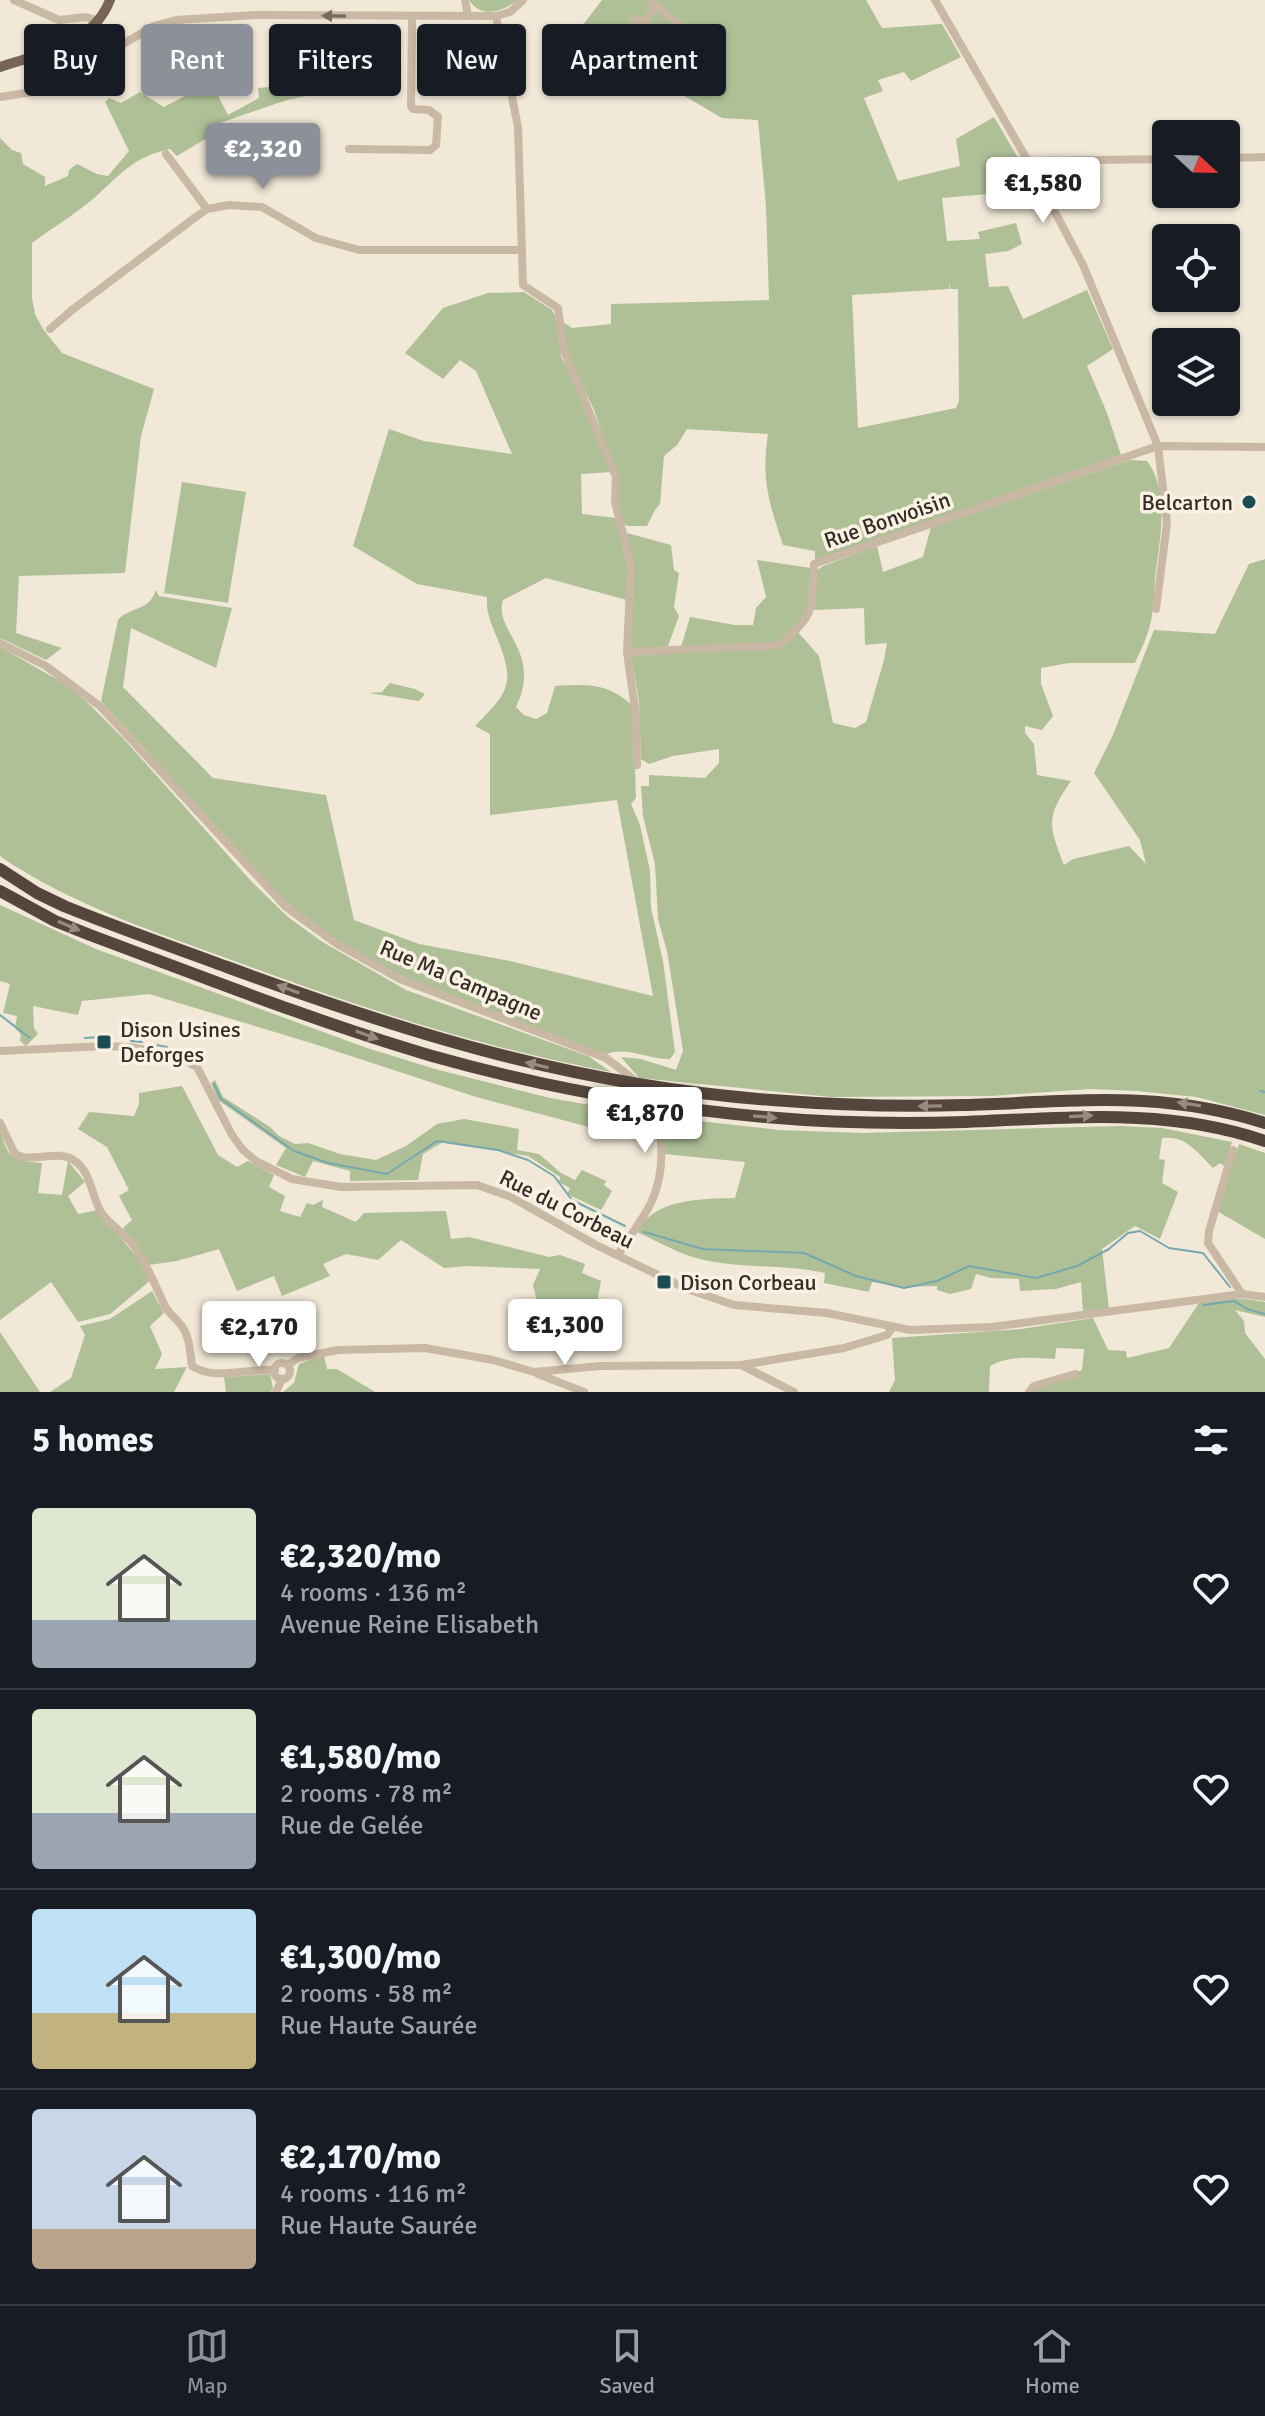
<!DOCTYPE html>
<meta charset="utf-8">
<style>
:root{--surface:#171b24;--page:#20242c;--text:#f1f3f6;--muted:#9ea1a6;--line:#363941;--accent:#8c9099}
body{margin:0;font-family:Signika,sans-serif;background:var(--page);color:var(--text);height:100vh;display:flex;flex-direction:column;font-size:30px;white-space:nowrap}
*{box-sizing:border-box;margin:0}
p{font-size:26px;color:var(--muted)}
.icon{flex:none;width:44px;height:44px;fill:none;stroke:currentColor;stroke-width:2;stroke-linecap:round;stroke-linejoin:round}
.map{position:relative;height:1392px;overflow:hidden}
.panel{display:flex;flex-direction:column;background:var(--surface);flex:1}
.panel>*{flex:none}
.guide{position:absolute;left:24px;top:24px;width:800px;height:72px;display:flex;gap:16px}
.needle{width:52px;rotate:112deg}
.controls{position:absolute;left:1152px;top:120px;display:grid;gap:16px}
.controls a{display:grid;place-items:center;width:88px;height:88px;border-radius:8px;background:var(--surface);box-shadow:0 2px 6px #0004;font-size:40px}
.price{position:absolute;translate:-50% -68px;padding:0 18px;border-radius:8px;background:#fff;color:#222;font-size:26px;line-height:52px;filter:drop-shadow(0 2px 4px #0008)}
.price::after{content:'';position:absolute;left:50%;top:48px;width:24px;height:18px;margin-left:-12px;background:inherit;clip-path:polygon(0 0,100% 0,50% 100%)}
.price.selected{background:var(--accent);color:#fff}
ul{padding:0;list-style:none}
li{display:flex;align-items:center;gap:24px;height:200px;padding:0 32px}
li+li{border-top:2px solid var(--line)}
li span{display:grid;place-items:center;flex:none;width:224px;height:160px;border-radius:8px;color:#555}
li>.icon{margin-inline-start:auto}
span .icon{width:96px;height:96px;fill:#fffc;stroke-width:1}
li b{font-size:34px}
h2{display:flex;justify-content:space-between;align-items:center;height:96px;padding:0 32px;font-size:34px}
.chip{padding:0 28px;border-radius:8px;background:var(--surface);box-shadow:0 2px 6px #0004;font-size:28px;line-height:72px}
.chip.selected{background:var(--accent);color:#fff}
.menu{display:flex;justify-content:space-around;align-items:center;height:112px;border-top:2px solid var(--line);background:var(--surface);font-size:22px;color:var(--muted)}
.menu a{display:grid;justify-items:center;gap:4px}
.menu .selected{color:var(--accent)}
.map>svg:first-child{display:block}
.green{fill:#afc097;fill-rule:evenodd}
.lines{fill:none;stroke-linecap:round;stroke-linejoin:round}
.stream{stroke:#76a7af;stroke-width:2}
.minor{stroke:#c9b8a3;stroke-width:8}
.major{stroke:#776456;stroke-width:10}
.highway{stroke:#55463c;stroke-width:12}
.oneway{fill:#776b5e}
.oneway2{fill:#978a7f}
.poi-dot{fill:#1a4c56;stroke:#f9f1e3;stroke-width:3}
.labels{text-anchor:middle;dominant-baseline:central;stroke-width:7;stroke-linejoin:round;paint-order:stroke}
.poi-label{font-size:22px;fill:#342c25;stroke:#f9f1e3;text-anchor:start}
.street-label{font-size:22px;fill:#342c25;stroke:#f9f1e3}
</style>
<div class="map">
<svg width="1265" height="1392" viewBox="0 0 1265 1392">
<rect width="100%" height="100%" fill="#f1e8d7"/>
<!-- green -->
<g class="green">
<path d="M469,0h49c-15,11 -36,20 -49,0z"/>
<path d="M602,0h264l16,28 60,-4 19,33 -50,24 -7,-9 -26,8 5,11 -19,7 34,83 62,-15 -4,-27 38,-22 43,73 -95,8 5,43 33,-2 -2,-7 38,-9 6,21 -14,7 -23,3 4,33 19,-1 15,33 64,-29 26,59 -26,17 20,47 14,42 -306,107v-11l-32,-6c-14,-42 -22,-66 -15,-111l-81,-5 -10,16 -13,11 -4,48 -5,6 -8,16h-20l-4,-4 -4,-15v-24l-25,-73 -27,-57 -4,-31 9,6 39,-4v-20l158,-4 -3,-94 -8,-86 -36,-2 -70,-41 -15,-2 -68,-32zM949,281l1,8h8l1,112 -3,7 -98,20 -6,-133 97,-6z"/>
<path d="M211,82l17,33 31,-17 -1,-10 48,-4 28,6 -47,10 -73,25 3,7 -40,24 -7,-7c-36,7 -51,27 -77,50 -19,16 -41,29 -61,44v55l3,16 8,15 19,24 92,36 -13,47 -16,137 -106,3 -3,57 46,15 -16,12 -46,-22v-500l12,12 9,3 2,11 22,13v9l23,-10 1,-6 8,-6 20,10 11,2 21,-25 -24,-49 4,-4 12,5 19,-11 24,15z"/>
<path d="M524,292l28,18 6,11 3,36 16,28 34,87 -30,2 1,40 34,4 12,51 -1,31 -81,-22 -43,22c-10,31 40,51 13,107l8,8 12,4 11,-6 8,-27c33,-2 53,-3 78,20l3,92 -5,6 9,21 10,46 1,37 12,53 12,91 -5,7c-23,0 -42,-13 -64,-5l-188,-69 -85,-45 -48,-39 -184,-200 17,-81c12,-14 31,-8 38,-30l3,6 73,12 -16,60 -85,-40 -8,59 90,91 113,17 28,125 65,24 91,17 143,35 -36,-196 -127,15v-81l-15,-8c37,-36 40,-45 20,-93 -5,-13 -9,-22 -8,-36l-70,-13 -64,-38 36,-117 35,12 88,13 -36,-83 -16,-11 -17,19 -38,-26 38,-45 45,-15z"/>
<path d="M1130,460l17,1c24,31 12,82 8,117 -1,13 -1,26 -3,38 -3,17 -10,32 -17,47h-66l-28,5v16l12,32 -11,14 -17,-4v7l9,11 3,31 34,6c-25,36 -23,43 -7,84l9,-6 56,-13 17,18 -6,-24 -46,-67 19,-38 41,-105 61,4 34,-70 16,-5v556l-69,-18 -59,-6 -47,-2 -99,7 -160,1 -192,-19 -18,-21 20,2 35,11 7,-19 -16,-100 -9,-32 -3,-55 -12,-48 -2,-30h8v-11l56,3 14,-15v-14l-46,7 -24,8 -8,-5 -2,-57 -8,-48 149,-7 18,-15 21,24 14,67 22,5 11,-6 18,-62 3,-17 -22,2 -1,-37 -50,2 2,-39 7,-5 54,-20 6,26 40,-15 8,-30z"/>
<path d="M182,482l64,10 -18,111 -64,-10z"/>
<path d="M627,533l44,12 3,25 5,3 -5,34 5,9 -11,30 -37,4z"/>
<path d="M757,560l54,8 -4,46 -31,30 -95,3 9,-30 45,8h18l3,-17 10,-11z"/>
<path d="M0,647l67,38 21,18 34,34 130,145 36,35 33,24 85,49 182,66 23,16c-133,-25 -259,-67 -385,-114 -77,-28 -154,-54 -222,-99l-4,-3z"/>
<path d="M390,683l25,6 10,5 -6,7 -50,-8 13,-1z"/>
<path d="M0,905l96,44 271,99 68,21 115,29 97,17 2,28 -173,-46 -165,-54 -162,-49 -67,7 -4,14 -45,-9 1,22 4,6 -12,12 -6,-5 1,-6 -6,-7 2,-12 -14,-3 7,-29 -10,-3z"/>
<path d="M215,1080l8,17 47,30 9,9 16,8 13,-1 32,11 36,6 30,-14 31,-22 27,-5 55,10 -2,21 22,4 22,19 14,7 7,-10 24,11 -2,4 8,6 -11,19 -34,-16 3,-6 -11,-6 1,-5 -32,-21 -85,-14 -20,12 -5,26 -68,1v-10l-37,-10 -8,16 -29,-12 10,-17 -68,-48 -7,-17z"/>
<path d="M182,1086l36,69 19,12 11,-6 26,14 -5,12 16,9 -5,15 20,6 7,-14 6,2 10,-5 -1,7 34,15 8,-9 82,-2 5,28 18,-2 80,20 11,-2 25,9 -3,9 19,8 -8,42 -55,-17 -5,-21 7,-16 -72,-3 -24,2 -43,-28 -23,20 -32,-6 -23,10 7,12 -48,20 -8,-20 -37,15 -18,-42 -42,12 -28,4 -26,-37 9,-8 -13,-24 10,-6 -22,-43 -29,-18 11,-17 45,4 5,-12v-11z"/>
<path d="M663,1117l116,13 83,3 258,-7 42,2 70,14 -8,24 -4,-3 -7,5c-16,-16 -27,-33 -51,-30l-3,21 6,1 -3,23 16,9 -18,47 -25,-13 -33,23 7,60 -26,3 -2,-30 -25,7 -36,2 -1,-12 -28,-1 -15,-4 -5,15 -21,5 -13,-4v-4l-33,1 -32,-5 -3,10 -45,-9 1,-10c-41,-9 -84,-4 -125,-14 -21,-5 -43,-18 -63,-27 17,-34 65,-33 98,-34l10,-36 -81,-8z"/>
<path d="M0,1130c9,30 11,30 42,33l-4,30 24,2 6,-34 17,21 -17,14 10,18 20,-4 38,46 15,24 -41,34 -32,8 -27,-40 -51,38z"/>
<path d="M1239,1144l26,9v86l-48,-28z"/>
<path d="M152,1291l12,22 -14,13 12,28 -7,15 32,-2 -13,25h-124l21,-14 14,-43 -5,-9 30,-7z"/>
<path d="M1226,1299h19l20,3v15l-30,-7 9,11 1,12 20,26v33h-234l15,-8 36,-14 2,-21 -28,-1 -1,11c-22,-1 -45,-4 -65,7l-1,26h-100l6,-12 -3,-42 129,-9 72,-11 15,32 18,1 1,7 42,-10 30,-45z"/>
<path d="M0,1332l40,60h-40z"/>
<path d="M324,1355l3,14h10l38,23h-92l11,-9 5,-19z"/>
<path d="M270,1374l3,14 -2,4h-45l-2,-15z"/>
</g>
<g class="lines">
<!-- stream -->
<g class="stream">
<path d="M0,1015l30,23"/>
<path d="M85,1038l17,-1"/>
<path d="M131,1041l11,1"/>
<path d="M156,1045l11,2"/>
<path d="M214,1084l7,15 73,52 34,12 59,11 50,-33 61,9 30,10 26,16 18,24 53,26"/>
<path d="M1260,1091l5,1"/>
<path d="M644,1232l59,17 101,4 52,23 48,12 33,-7 32,-15 67,12 41,-12 32,-17 19,-16 12,-2 29,17 34,5 27,34"/>
<path d="M1204,1305l30,-4 13,8 18,5"/>
</g>
<!-- minor -->
<g class="minor">
<path d="M14,0l45,20 27,-3 13,4"/>
<path d="M465,0l3,16"/>
<path d="M935,0l93,161 55,104 75,181 9,77 -11,86"/>
<path d="M657,6l30,25"/>
<path d="M496,16l22,111 5,158 35,23 6,43 52,126 -1,25 16,63 -4,87 9,64 1,49"/>
<path d="M625,39l11,-21 7,5 14,-17 -7,-4 2,-2"/>
<path d="M71,43l11,25 72,-42 22,-6 79,-5 241,1 14,-4 13,-12"/>
<path d="M0,97l45,-7 37,-22"/>
<path d="M349,149l81,1 6,-5 2,-28 -9,-7 -16,-1 -2,-3 1,-89"/>
<path d="M166,154l41,55"/>
<path d="M1226,158l39,-1"/>
<path d="M1028,161l138,-2"/>
<path d="M50,329l22,-19 125,-94 10,-7 22,-4 33,2 54,31 43,12h161"/>
<path d="M0,643l46,23 55,41 185,200 51,37 63,35 206,79c14,11 31,22 41,37 18,30 19,76 4,108 -9,18 -23,35 -33,52"/>
<path d="M627,652l152,-7c36,-29 33,-36 35,-81l344,-118 107,1"/>
<path d="M0,1051l104,-5 26,1 46,9 21,11 35,68 11,15 13,11 36,18 49,8 136,-2 34,12 85,48 91,44 47,16 93,8 83,17 81,-3 251,-33 23,3"/>
<path d="M0,1123l15,31c18,10 43,-6 60,7 18,13 16,38 28,54 9,11 22,19 31,31 13,18 21,39 31,60 4,8 11,12 16,19 9,12 9,27 11,41 22,15 57,2 83,4"/>
<path d="M1233,1150l-24,81 -1,12 34,51"/>
<circle cx="282" cy="1371" r="8"/>
<path d="M288,1365l10,-7 40,-8 87,-2 68,12 41,12 66,-6 142,-1 102,-17 43,-13 5,-7"/>
<path d="M743,1366l51,26"/>
<path d="M538,1374l46,18"/>
<path d="M276,1392l6,-13"/>
<path d="M1029,1392l5,-6 41,-12"/>
</g>
<!-- major -->
<path class="major" d="M0,67c42,-14 92,-21 110,-67"/>
<!-- highway -->
<g class="highway">
<path d="M0,869l37,24 27,13c54,22 109,41 163,61 182,67 350,119 545,133 64,5 128,7 192,5 110,-3 193,-16 301,18"/>
<path d="M0,891l55,30 35,14c113,42 226,87 342,121 110,31 220,51 333,61 67,6 134,7 200,5 102,-4 202,-15 300,19"/>
</g>
</g>
<!-- one-way arrows -->
<defs><path id="oneway-solid" d="M-6-.8H1V-3.2L6.5 0L1 3.2V.8H-6Z" transform="scale(2)"/></defs>
<use class="oneway" href="#oneway-solid" transform="translate(334 16) rotate(-179)"/>
<g class="oneway2">
<use href="#oneway-solid" transform="translate(69 926) rotate(23)"/>
<use href="#oneway-solid" transform="translate(288 989) rotate(-160)"/>
<use href="#oneway-solid" transform="translate(367 1035) rotate(20)"/>
<use href="#oneway-solid" transform="translate(537 1065) rotate(-167)"/>
<use href="#oneway-solid" transform="translate(1189 1104) rotate(-171)"/>
<use href="#oneway-solid" transform="translate(930 1106) rotate(179)"/>
<use href="#oneway-solid" transform="translate(1081 1116) rotate(-3)"/>
<use href="#oneway-solid" transform="translate(765 1117) rotate(5)"/>
</g>
<!-- markers -->
<g class="poi-dot">
<circle cx="1249" cy="502" r="8"/>
<rect x="96" y="1034" width="16" height="16" rx="4"/>
<rect x="656" y="1274" width="16" height="16" rx="4"/>
</g>
<g class="labels">
<!-- poi labels -->
<g class="poi-label">
<text x="1233" y="502" text-anchor="end">Belcarton</text>
<text x="120" y="1029">Dison Usines<tspan x="120" dy="25">Deforges</tspan></text>
<text x="680" y="1282">Dison Corbeau</text>
</g>
<!-- street labels -->
<g class="street-label">
<text transform="translate(887 520) rotate(-19)">Rue Bonvoisin</text>
<text transform="translate(461 980) rotate(23)">Rue Ma Campagne</text>
<text transform="translate(567 1209) rotate(27)">Rue du Corbeau</text>
</g>
</g>
</svg>
<div class="controls">
<a><svg class="needle" viewBox="-14 -14 28 28"><path d="M0-13l5 13h-10z" fill="#e53935"/><path d="M0 13l5-13h-10z" fill="#9ea1a6"/></svg></a>
<a><svg class="icon" aria-label="locate" viewBox="0 0 24 24"><circle cx="12" cy="12" r="6"/><path d="M12 2v4M12 18v4M2 12h4M18 12h4"/></svg></a>
<a><svg class="icon" aria-label="layers" viewBox="0 0 24 24"><path d="M12 4l9 5-9 5-9-5zM3 14l9 5 9-5"/></svg></a>
</div>
<b class="price selected" style="left:263px;top:191px">€2,320</b>
<b class="price" style="left:1043px;top:225px">€1,580</b>
<b class="price" style="left:645px;top:1155px">€1,870</b>
<b class="price" style="left:565px;top:1367px">€1,300</b>
<b class="price" style="left:259px;top:1369px">€2,170</b>
<div class="guide">
<a class="chip">Buy</a>
<a class="chip selected">Rent</a>
<a class="chip">Filters</a>
<a class="chip">New</a>
<a class="chip">Apartment</a>
</div>
</div>
<section class="panel">
<h2>5 homes<svg class="icon" aria-label="filters" viewBox="0 0 24 24"><path d="M4 7h16M4 17h16"/><circle cx="9" cy="7" r="2"/><circle cx="15" cy="17" r="2"/></svg></h2>
<ul>
<li><span style="background:linear-gradient(#dfe7d0 70%,#9aa5b1 0)"><svg class="icon" aria-label="home" viewBox="0 0 24 24"><path d="M3 11l9-7 9 7M6 9v11h12V9"/></svg></span><div><b>€2,320/mo</b><p>4 rooms · 136 m²</p><p>Avenue Reine Elisabeth</p></div><svg class="icon" aria-label="heart" viewBox="0 0 24 24"><path d="M12 20l-8-8c-3-5 5-10 8-4 3-6 11-1 8 4z"/></svg></li>
<li><span style="background:linear-gradient(#dfe7d0 65%,#9aa5b1 0)"><svg class="icon" aria-label="home" viewBox="0 0 24 24"><path d="M3 11l9-7 9 7M6 9v11h12V9"/></svg></span><div><b>€1,580/mo</b><p>2 rooms · 78 m²</p><p>Rue de Gelée</p></div><svg class="icon" aria-label="heart" viewBox="0 0 24 24"><path d="M12 20l-8-8c-3-5 5-10 8-4 3-6 11-1 8 4z"/></svg></li>
<li><span style="background:linear-gradient(#bfe0f5 65%,#c2b280 0)"><svg class="icon" aria-label="home" viewBox="0 0 24 24"><path d="M3 11l9-7 9 7M6 9v11h12V9"/></svg></span><div><b>€1,300/mo</b><p>2 rooms · 58 m²</p><p>Rue Haute Saurée</p></div><svg class="icon" aria-label="heart" viewBox="0 0 24 24"><path d="M12 20l-8-8c-3-5 5-10 8-4 3-6 11-1 8 4z"/></svg></li>
<li><span style="background:linear-gradient(#c9d6e8 75%,#b9a48a 0)"><svg class="icon" aria-label="home" viewBox="0 0 24 24"><path d="M3 11l9-7 9 7M6 9v11h12V9"/></svg></span><div><b>€2,170/mo</b><p>4 rooms · 116 m²</p><p>Rue Haute Saurée</p></div><svg class="icon" aria-label="heart" viewBox="0 0 24 24"><path d="M12 20l-8-8c-3-5 5-10 8-4 3-6 11-1 8 4z"/></svg></li>
</ul>
</section>
<nav class="menu">
<a class="selected"><svg class="icon" aria-label="map" viewBox="0 0 24 24"><path d="M3 6l6-2 6 2 6-2v14l-6 2-6-2-6 2zM9 4v14M15 6v14"/></svg>Map</a>
<a><svg class="icon" aria-label="saved" viewBox="0 0 24 24"><path d="M7 4h10v16l-5-4-5 4z"/></svg>Saved</a>
<a><svg class="icon" aria-label="home" viewBox="0 0 24 24"><path d="M3 11l9-7 9 7M6 9v11h12V9"/></svg>Home</a>
</nav>
